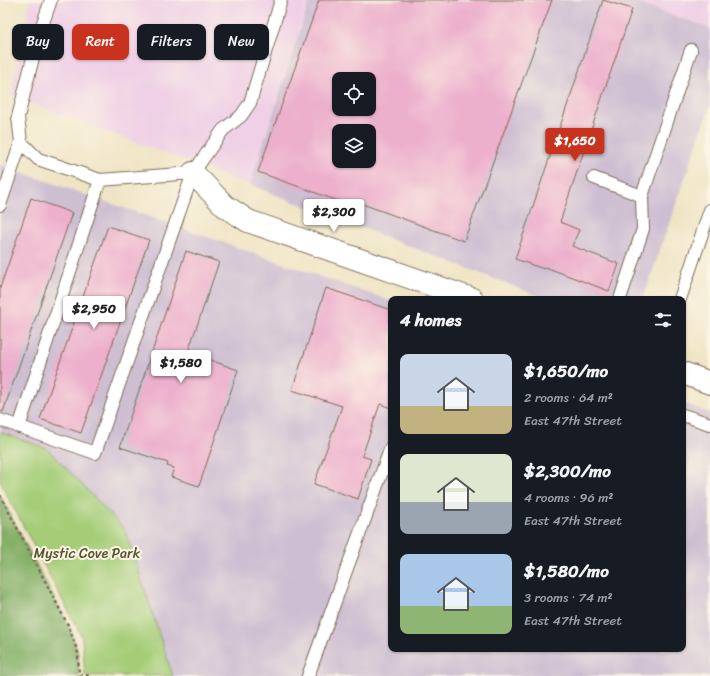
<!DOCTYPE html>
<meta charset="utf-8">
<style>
:root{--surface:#171b24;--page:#242831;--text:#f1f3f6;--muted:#9ea1a6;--accent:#c8321e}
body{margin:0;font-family:Sriracha,sans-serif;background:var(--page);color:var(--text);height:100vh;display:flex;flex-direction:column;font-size:15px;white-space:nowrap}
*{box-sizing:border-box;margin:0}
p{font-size:13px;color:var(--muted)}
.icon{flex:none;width:22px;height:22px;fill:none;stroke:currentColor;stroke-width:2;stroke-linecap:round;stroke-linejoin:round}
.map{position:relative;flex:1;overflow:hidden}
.details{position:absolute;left:388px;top:296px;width:298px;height:356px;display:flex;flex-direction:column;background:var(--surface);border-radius:8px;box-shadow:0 1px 3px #0004}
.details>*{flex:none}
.top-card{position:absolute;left:12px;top:24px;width:316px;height:36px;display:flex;gap:8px}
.controls{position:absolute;left:332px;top:72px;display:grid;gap:8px}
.controls a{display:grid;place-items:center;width:44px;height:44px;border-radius:8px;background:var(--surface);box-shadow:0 1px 3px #0004;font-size:20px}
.price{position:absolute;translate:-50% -34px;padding:0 9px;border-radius:4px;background:#fff;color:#222;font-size:13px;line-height:26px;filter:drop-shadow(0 1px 2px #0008)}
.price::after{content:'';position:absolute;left:50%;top:24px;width:12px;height:9px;margin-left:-6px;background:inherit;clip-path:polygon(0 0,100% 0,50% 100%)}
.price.selected{background:var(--accent);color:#fff}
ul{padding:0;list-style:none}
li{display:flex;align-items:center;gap:12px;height:100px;padding:0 12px}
li span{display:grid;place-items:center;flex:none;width:112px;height:80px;border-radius:8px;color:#555}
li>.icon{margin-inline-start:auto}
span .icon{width:48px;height:48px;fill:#fffc;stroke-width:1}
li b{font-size:17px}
h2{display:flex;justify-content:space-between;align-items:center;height:48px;padding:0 12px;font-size:17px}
.tag{padding:0 14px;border-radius:8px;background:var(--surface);box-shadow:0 1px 3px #0004;font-size:14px;line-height:36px}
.tag.selected{background:var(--accent);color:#fff}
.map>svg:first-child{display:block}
.built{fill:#efd0e6}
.industrial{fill:#cdbed2;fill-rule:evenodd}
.green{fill:#a5cd78;stroke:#707c4b}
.forest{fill:#84b068;stroke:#606d43}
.building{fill:#ecafcc;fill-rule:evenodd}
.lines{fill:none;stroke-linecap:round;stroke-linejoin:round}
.lane-casing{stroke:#7a6b58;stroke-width:14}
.street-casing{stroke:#7a6b58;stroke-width:24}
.path{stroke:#7a6b58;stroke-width:2.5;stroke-dasharray:3 3;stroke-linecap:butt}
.lane{stroke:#fff;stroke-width:12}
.street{stroke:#fff;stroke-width:22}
.labels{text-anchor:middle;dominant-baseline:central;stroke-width:4;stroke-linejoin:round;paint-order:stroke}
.park-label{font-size:14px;fill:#565334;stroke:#fcf5e5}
</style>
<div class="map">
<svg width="710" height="676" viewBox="0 0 710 676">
<rect width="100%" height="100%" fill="#fcf5e5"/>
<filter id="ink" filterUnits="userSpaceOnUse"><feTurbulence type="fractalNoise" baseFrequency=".025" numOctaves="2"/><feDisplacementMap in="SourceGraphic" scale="8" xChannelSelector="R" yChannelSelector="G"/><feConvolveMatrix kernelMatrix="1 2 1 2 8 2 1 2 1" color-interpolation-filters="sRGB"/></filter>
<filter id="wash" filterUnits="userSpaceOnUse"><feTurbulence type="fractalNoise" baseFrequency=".012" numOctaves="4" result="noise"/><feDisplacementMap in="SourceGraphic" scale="16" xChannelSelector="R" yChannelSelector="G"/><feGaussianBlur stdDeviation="0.9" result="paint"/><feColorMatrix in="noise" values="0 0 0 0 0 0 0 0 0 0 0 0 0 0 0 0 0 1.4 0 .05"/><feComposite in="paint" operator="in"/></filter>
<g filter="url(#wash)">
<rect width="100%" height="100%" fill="#efe4c4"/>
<!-- built -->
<g class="built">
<path d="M30,0h280l-60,185 -239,-89z"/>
<path d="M628,0h82v28z"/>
</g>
<!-- industrial -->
<g class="industrial">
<path d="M310,0h318l82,28v78l-67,193h-96l-297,-114zM339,79h30v30h-30zM339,131h30v30h-30z"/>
<path d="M0,165l391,136v348h292v-246l27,10v263h-537l-48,-146 -77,-81 -48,-17z"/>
</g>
<!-- green -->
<path class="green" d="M0,432l48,17 77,81 48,146h-88l-3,-39 -82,-155z"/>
<!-- forest -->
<path class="forest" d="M0,495l69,132 9,26 1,23h-79z"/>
<g id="blocks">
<!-- building -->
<g class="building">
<path d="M319,0h233l-88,241 -107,-39 -2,5 -97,-35zM339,79h30v30h-30zM339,131h30v30h-30z"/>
<path d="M603,0l29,9 -72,213 19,8 -7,16 47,18 -10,27 -64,-24 -1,2 -29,-10z"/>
<path d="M31,198l41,15 -69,199 -3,-1v-123z"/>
<path d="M108,226l41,14 -68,193 -41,-14z"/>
<path d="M186,251l33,11 -31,90 50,18 -39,116 -28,-9 3,-9 -7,-2 1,-3 -48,-16z"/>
<path d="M326,288l65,22v98l-11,-4 -18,52 9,3 -13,40 -44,-15 28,-78 -50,-16z"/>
</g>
</g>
</g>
<g filter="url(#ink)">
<use href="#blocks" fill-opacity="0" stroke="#7a6b58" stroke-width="1"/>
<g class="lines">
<defs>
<g id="lane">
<path d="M51,0l-12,34 -21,83 3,25 17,17 62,21 93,-7"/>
<path d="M594,178l48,18"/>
<path d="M0,205l21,-63"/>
<path d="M620,299l23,-70 -1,-33 49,-146"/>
<path d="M680,299l30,-89"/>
<path d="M683,415l27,9"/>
<path d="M0,420l95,33 98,-280 30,-43 18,-14 9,-13 31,-103"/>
<path d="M19,427l81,-247"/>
<path d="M308,676l83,-229"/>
</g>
<g id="street">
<path d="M193,173l32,33 23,15 224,78"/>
<path d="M683,373l27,10"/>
</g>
</defs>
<!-- lane casing -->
<use href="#lane" class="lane-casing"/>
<!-- street casing -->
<use href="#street" class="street-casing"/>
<!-- path -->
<g class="path">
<path d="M0,495l69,132 9,26 1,23"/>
<path d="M80,674l11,2"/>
</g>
<!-- lane -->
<use href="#lane" class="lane"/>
<!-- street -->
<use href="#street" class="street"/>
</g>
</g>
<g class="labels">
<!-- park labels -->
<g class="park-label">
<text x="87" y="553">Mystic Cove Park</text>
</g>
</g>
</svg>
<div class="controls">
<a><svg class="icon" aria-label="locate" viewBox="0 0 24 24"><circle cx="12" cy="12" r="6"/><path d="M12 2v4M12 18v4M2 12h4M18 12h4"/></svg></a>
<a><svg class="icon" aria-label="layers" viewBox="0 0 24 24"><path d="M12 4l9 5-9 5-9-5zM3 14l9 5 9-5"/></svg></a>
</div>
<b class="price selected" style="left:575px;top:162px">$1,650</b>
<b class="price" style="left:334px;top:233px">$2,300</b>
<b class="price" style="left:94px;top:330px">$2,950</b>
<b class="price" style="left:181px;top:384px">$1,580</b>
<div class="top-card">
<a class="tag">Buy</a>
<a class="tag selected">Rent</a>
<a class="tag">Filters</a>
<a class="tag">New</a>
</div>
<section class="details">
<h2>4 homes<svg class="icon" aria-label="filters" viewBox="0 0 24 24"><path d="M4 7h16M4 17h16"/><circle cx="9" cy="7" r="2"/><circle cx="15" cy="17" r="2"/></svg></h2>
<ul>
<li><span style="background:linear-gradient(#c9d6e8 65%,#c2b280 0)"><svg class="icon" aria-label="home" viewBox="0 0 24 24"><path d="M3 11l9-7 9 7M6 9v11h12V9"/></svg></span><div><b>$1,650/mo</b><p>2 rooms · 64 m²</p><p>East 47th Street</p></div></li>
<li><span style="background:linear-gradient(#dfe7d0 60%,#9aa5b1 0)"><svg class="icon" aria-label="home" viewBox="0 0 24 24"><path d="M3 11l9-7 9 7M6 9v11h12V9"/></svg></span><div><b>$2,300/mo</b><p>4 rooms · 96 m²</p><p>East 47th Street</p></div></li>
<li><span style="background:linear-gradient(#a9c7e8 65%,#8fb573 0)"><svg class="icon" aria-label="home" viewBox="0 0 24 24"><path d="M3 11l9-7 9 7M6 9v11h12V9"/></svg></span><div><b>$1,580/mo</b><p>3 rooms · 74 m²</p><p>East 47th Street</p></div></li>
</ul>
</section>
</div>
